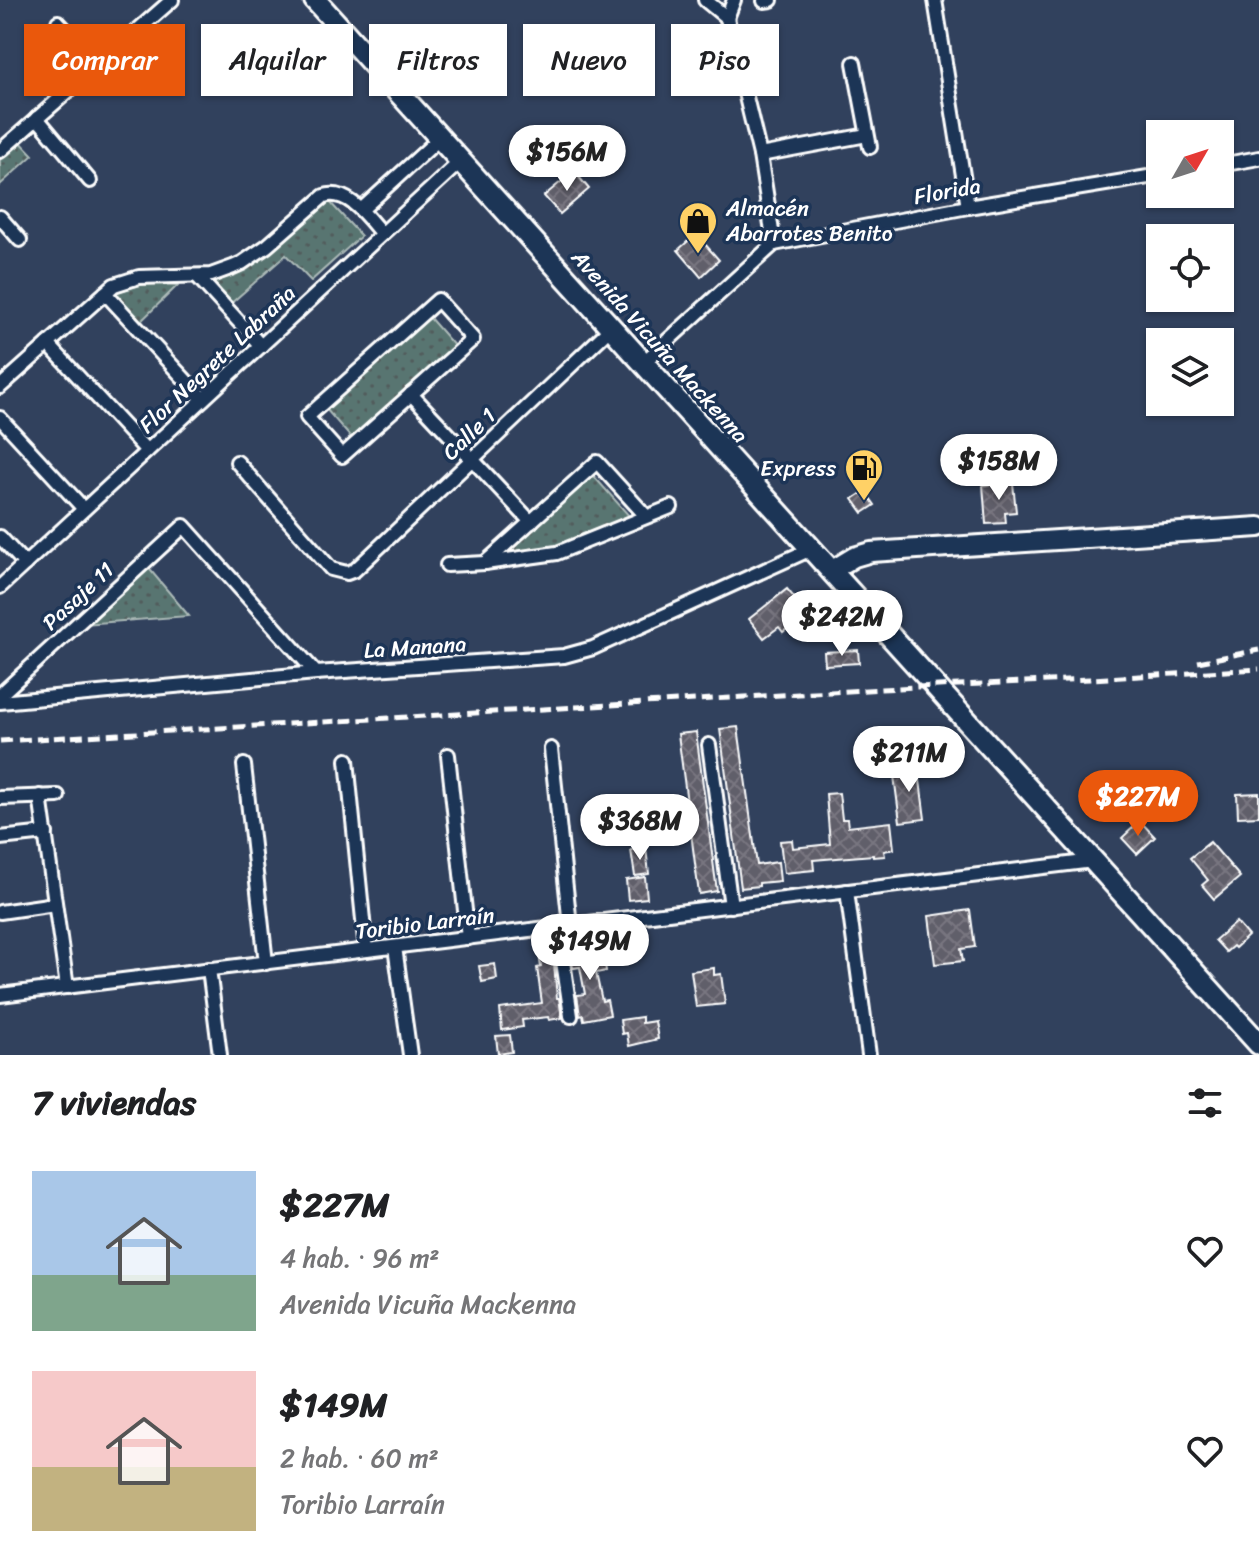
<!DOCTYPE html>
<html lang="es">
<meta charset="utf-8">
<style>
:root{--surface:#fff;--page:#f6f6f6;--text:#202124;--muted:#757577;--accent:#ea580c}
body{margin:0;font-family:Sriracha,sans-serif;background:var(--page);color:var(--text);height:100vh;display:flex;flex-direction:column;font-size:30px;white-space:nowrap}
*{box-sizing:border-box;margin:0}
p{font-size:26px;color:var(--muted)}
.icon{flex:none;width:44px;height:44px;fill:none;stroke:currentColor;stroke-width:2;stroke-linecap:round;stroke-linejoin:round}
.map{position:relative;height:1055px;overflow:hidden}
.details{display:flex;flex-direction:column;background:var(--surface);flex:1}
.details>*{flex:none}
.banner{position:absolute;left:24px;top:24px;width:800px;height:72px;display:flex;gap:16px}
.needle{width:52px;rotate:51deg}
.buttons{position:absolute;left:1146px;top:120px;display:grid;gap:16px}
.buttons a{display:grid;place-items:center;width:88px;height:88px;border-radius:0px;background:var(--surface);box-shadow:0 2px 6px #0004;font-size:40px}
.price{position:absolute;translate:-50% -68px;padding:0 18px;border-radius:28px;background:#fff;color:#222;font-size:26px;line-height:52px;filter:drop-shadow(0 2px 4px #0008)}
.price::after{content:'';position:absolute;left:50%;top:48px;width:24px;height:18px;margin-left:-12px;background:inherit;clip-path:polygon(0 0,100% 0,50% 100%)}
.price.selected{background:var(--accent);color:#fff}
ul{padding:0;list-style:none}
li{display:flex;align-items:center;gap:24px;height:200px;padding:0 32px}
li span{display:grid;place-items:center;flex:none;width:224px;height:160px;border-radius:0px;color:#555}
li>.icon{margin-inline-start:auto}
span .icon{width:96px;height:96px;fill:#fffc;stroke-width:1}
li b{font-size:34px}
h2{display:flex;justify-content:space-between;align-items:center;height:96px;padding:0 32px;font-size:34px}
.chip{padding:0 28px;border-radius:0px;background:var(--surface);box-shadow:0 2px 6px #0004;font-size:28px;line-height:72px}
.chip.selected{background:var(--accent);color:#fff}
.map>svg:first-child{display:block}
.grass{fill:url(#grass-dots);stroke:#acbab8;stroke-width:2}
.building{fill:url(#building-cross-hatch);stroke:#fff;stroke-width:2}
.lines{fill:none;stroke-linecap:round;stroke-linejoin:round}
.street-casing{stroke:#fff;stroke-width:18}
.secondary-casing{stroke:#fff;stroke-width:24}
.primary-casing{stroke:#fff;stroke-width:26}
.street{stroke:#1d3557;stroke-width:12}
.secondary{stroke:#1d3557;stroke-width:18}
.primary{stroke:#1d3557;stroke-width:20}
.rail{stroke:#fff;stroke-width:5;stroke-dasharray:12 6;stroke-linecap:butt}
.labels{text-anchor:middle;dominant-baseline:central;stroke-width:7;stroke-linejoin:round;paint-order:stroke}
.street-label{font-size:22px;fill:#fff;stroke:#1d3557}
.poi-label{font-size:22px;fill:#fff;stroke:#1d3557;text-anchor:start}
</style>
<div class="map">
<svg width="1259" height="1055" viewBox="0 0 1259 1055">
<defs>
<pattern id="grass-dots" width="8" height="8" patternUnits="userSpaceOnUse" patternTransform="scale(2)"><rect width="8" height="8" fill="#587471"/><path d="M2 2h.1M6 6h.1" fill="none" stroke="#515c5b" stroke-width="1.8" stroke-linecap="round"/></pattern>
<pattern id="building-cross-hatch" width="8" height="8" patternUnits="userSpaceOnUse" patternTransform="scale(2)"><rect width="8" height="8" fill="#605e6a"/><path d="M0 0l8 8M0 8l8-8" fill="none" stroke="#787680"/></pattern>
</defs>
<rect width="100%" height="100%" fill="#31415d"/>
<filter id="ink" filterUnits="userSpaceOnUse"><feTurbulence type="fractalNoise" baseFrequency=".0125" numOctaves="2"/><feDisplacementMap in="SourceGraphic" scale="16" xChannelSelector="R" yChannelSelector="G"/><feConvolveMatrix kernelMatrix="1 2 1 2 8 2 1 2 1" color-interpolation-filters="sRGB"/></filter>
<g filter="url(#ink)">
<!-- grass -->
<g class="grass">
<path d="M16,137l17,18 -33,30v-33z"/>
<path d="M328,200l33,36 -50,45 -25,-26 -57,50 -24,-25z"/>
<path d="M148,283l30,2 -38,37 -28,-29z"/>
<path d="M429,317l27,31 -103,92 -27,-31z"/>
<path d="M591,473l40,45 -73,30 -59,8z"/>
<path d="M146,565l43,51 -106,8z"/>
</g>
<!-- building -->
<g class="building">
<path d="M574,171l15,18 -29,25 -16,-18z"/>
<path d="M696,234l23,26 -18,17 -23,-27z"/>
<path d="M1013,483l3,29 -11,1 1,10 -20,1 -3,-39z"/>
<path d="M865,491l10,14 -12,8 -10,-14z"/>
<path d="M787,589l20,24 -24,19 -4,-5 -15,11 -15,-19z"/>
<path d="M858,650l1,13 -34,2 -1,-13z"/>
<path d="M738,727l19,138 21,-3 2,19 -21,2v3l-18,2 -21,-159z"/>
<path d="M696,732l21,159 -18,3 -21,-160z"/>
<path d="M918,765l7,54 -25,3 -7,-54z"/>
<path d="M839,793l3,26h5l1,8 43,-5 3,27 -10,2 1,5 -12,1v-2l-60,5 1,10 -30,3 -4,-32 12,-1 1,8 37,-4 -4,-50z"/>
<path d="M1259,793v23l-21,1 -1,-23z"/>
<path d="M1140,821l15,16 -18,17 -15,-16z"/>
<path d="M1210,842l30,35 -26,22 -12,-14 6,-5 -18,-22z"/>
<path d="M646,848l3,26 -14,2 -4,-26z"/>
<path d="M645,877l2,21 -19,2 -2,-20z"/>
<path d="M970,910l5,37 -14,2 2,12 -28,3 -6,-48z"/>
<path d="M1236,922l12,14 -13,12 -2,-2 -7,6 -11,-12z"/>
<path d="M598,945l1,7 4,-1 3,20 -10,2 6,28 5,-1 3,15 -26,5 -1,-5 -3,1 -3,-21 8,-1 -5,-27 -7,1 -3,-18z"/>
<path d="M553,952l4,46h2l3,20 -13,2 -1,-3 -26,3 1,7 -21,3 -2,-21 42,-6 -5,-35 4,-1 -2,-13z"/>
<path d="M495,964l2,15 -15,3 -3,-16z"/>
<path d="M714,968v7l7,-1 4,30 -29,3 -5,-36z"/>
<path d="M642,1017v6l13,-2 3,18 -29,7 -2,-13 -5,1 -2,-14z"/>
<path d="M510,1035l2,17 -14,2 -2,-18z"/>
</g>
<g class="lines">
<defs>
<g id="street">
<path d="M705,0l22,18 33,137 14,89"/>
<path d="M935,0l33,207"/>
<path d="M764,1l7,-1"/>
<path d="M727,18l7,-18"/>
<path d="M58,22l40,43"/>
<path d="M854,63l16,84"/>
<path d="M37,118l53,63"/>
<path d="M0,151l172,-151"/>
<path d="M760,155l107,-20"/>
<path d="M1220,165l39,-7"/>
<path d="M361,210l79,-72"/>
<path d="M0,217l20,23"/>
<path d="M197,276l64,70"/>
<path d="M105,293l98,106"/>
<path d="M438,300l35,39 -131,117 -35,-39z"/>
<path d="M48,344l99,107"/>
<path d="M643,363l131,-119 194,-37 192,-32"/>
<path d="M0,387l114,-102 25,-8 72,-2 22,-8 9,-4 25,-17 57,-50c24,-8 44,22 58,38"/>
<path d="M411,394l120,128"/>
<path d="M0,418l84,91"/>
<path d="M237,462l94,107 16,4 8,-3 256,-242"/>
<path d="M0,537l25,27"/>
<path d="M485,563l112,-101 49,54"/>
<path d="M447,565l38,-2 72,-10 114,-46"/>
<path d="M0,587l461,-426"/>
<path d="M0,695l184,-169 132,147"/>
<path d="M0,702l316,-29 248,-17 29,-8 218,-99"/>
<path d="M709,745l22,161"/>
<path d="M551,749l19,176"/>
<path d="M448,755l20,183"/>
<path d="M347,760l19,190"/>
<path d="M244,765l22,198"/>
<path d="M40,796l27,191"/>
<path d="M0,798l58,-2"/>
<path d="M0,838l46,-5"/>
<path d="M847,891l22,164"/>
<path d="M0,912l55,-8"/>
<path d="M558,927l13,89"/>
<path d="M395,947l15,108"/>
<path d="M209,969l11,86"/>
<path d="M0,995l1093,-134"/>
</g>
<path id="secondary" d="M831,571l23,-14 17,-5 388,-25"/>
<path id="primary" d="M315,0l944,1044"/>
</defs>
<!-- street casing -->
<use href="#street" class="street-casing"/>
<!-- secondary casing -->
<use href="#secondary" class="secondary-casing"/>
<!-- primary casing -->
<use href="#primary" class="primary-casing"/>
<!-- street -->
<use href="#street" class="street"/>
<!-- secondary -->
<use href="#secondary" class="secondary"/>
<!-- primary -->
<use href="#primary" class="primary"/>
<!-- rail -->
<g class="rail">
<path d="M1198,662l61,-12"/>
<path d="M0,741l916,-54 174,-8 169,-10"/>
</g>
</g>
</g>
<!-- icons -->
<defs>
<symbol id="shop-pin" viewBox="-11 -11 22 30"><path d="M0 17L-7.5 6A9.5 9.5 0 1 1 7.5 6Z" fill="#ffd166" stroke="#1d3557"/><path d="M-5-2.5h2.3a2.7 3.5 0 0 1 5.4 0H5L5.5 6h-11ZM-1.5-2.5h3a1.5 2.3 0 0 0-3 0Z" fill="#111"/></symbol>
<symbol id="fuel-pin" viewBox="-11 -11 22 30"><path d="M0 17L-7.5 6A9.5 9.5 0 1 1 7.5 6Z" fill="#ffd166" stroke="#1d3557"/><path d="M-5.5-6h7V0h2V4h1.3V-2.5L3-4.5l.8-.8L6-3V5H2.5V1h-1V6h-7ZM-4.2-4.7v3.2H.2V-4.7Z" fill="#111"/></symbol>
</defs>
<g fill-rule="evenodd">
<use href="#shop-pin" x="676" y="199" width="44" height="60"/>
<use href="#fuel-pin" x="842" y="446" width="44" height="60"/>
</g>
<g class="labels">
<!-- street labels -->
<g class="street-label">
<text transform="translate(947 191) rotate(-10)">Florida</text>
<text transform="translate(660 346) rotate(48)">Avenida Vicuña Mackenna</text>
<text transform="translate(217 359) rotate(-43)">Flor Negrete Labraña</text>
<text transform="translate(469 434) rotate(-44)">Calle 1</text>
<text transform="translate(78 596) rotate(-43)">Pasaje 11</text>
<text transform="translate(415 647) rotate(-4)">La Manana</text>
<text transform="translate(425 923) rotate(-7)">Toribio Larraín</text>
</g>
<!-- poi labels -->
<g class="poi-label">
<text x="726" y="208">Almacén<tspan x="726" dy="25">Abarrotes Benito</tspan></text>
<text x="836" y="468" text-anchor="end">Express</text>
</g>
</g>
</svg>
<div class="buttons">
<a><svg class="needle" viewBox="-14 -14 28 28"><path d="M0-13l5 13h-10z" fill="#e53935"/><path d="M0 13l5-13h-10z" fill="#757577"/></svg></a>
<a><svg class="icon" aria-label="locate" viewBox="0 0 24 24"><circle cx="12" cy="12" r="6"/><path d="M12 2v4M12 18v4M2 12h4M18 12h4"/></svg></a>
<a><svg class="icon" aria-label="layers" viewBox="0 0 24 24"><path d="M12 4l9 5-9 5-9-5zM3 14l9 5 9-5"/></svg></a>
</div>
<b class="price" style="left:567px;top:193px">$156M</b>
<b class="price" style="left:999px;top:502px">$158M</b>
<b class="price" style="left:842px;top:658px">$242M</b>
<b class="price" style="left:909px;top:794px">$211M</b>
<b class="price selected" style="left:1138px;top:838px">$227M</b>
<b class="price" style="left:640px;top:862px">$368M</b>
<b class="price" style="left:590px;top:982px">$149M</b>
<div class="banner">
<a class="chip selected">Comprar</a>
<a class="chip">Alquilar</a>
<a class="chip">Filtros</a>
<a class="chip">Nuevo</a>
<a class="chip">Piso</a>
</div>
</div>
<section class="details">
<h2>7 viviendas<svg class="icon" aria-label="filters" viewBox="0 0 24 24"><path d="M4 7h16M4 17h16"/><circle cx="9" cy="7" r="2"/><circle cx="15" cy="17" r="2"/></svg></h2>
<ul>
<li><span style="background:linear-gradient(#a9c7e8 65%,#7fa58c 0)"><svg class="icon" aria-label="home" viewBox="0 0 24 24"><path d="M3 11l9-7 9 7M6 9v11h12V9"/></svg></span><div><b>$227M</b><p>4 hab. · 96 m²</p><p>Avenida Vicuña Mackenna</p></div><svg class="icon" aria-label="heart" viewBox="0 0 24 24"><path d="M12 20l-8-8c-3-5 5-10 8-4 3-6 11-1 8 4z"/></svg></li>
<li><span style="background:linear-gradient(#f6c9c9 60%,#c2b280 0)"><svg class="icon" aria-label="home" viewBox="0 0 24 24"><path d="M3 11l9-7 9 7M6 9v11h12V9"/></svg></span><div><b>$149M</b><p>2 hab. · 60 m²</p><p>Toribio Larraín</p></div><svg class="icon" aria-label="heart" viewBox="0 0 24 24"><path d="M12 20l-8-8c-3-5 5-10 8-4 3-6 11-1 8 4z"/></svg></li>
</ul>
</section>
